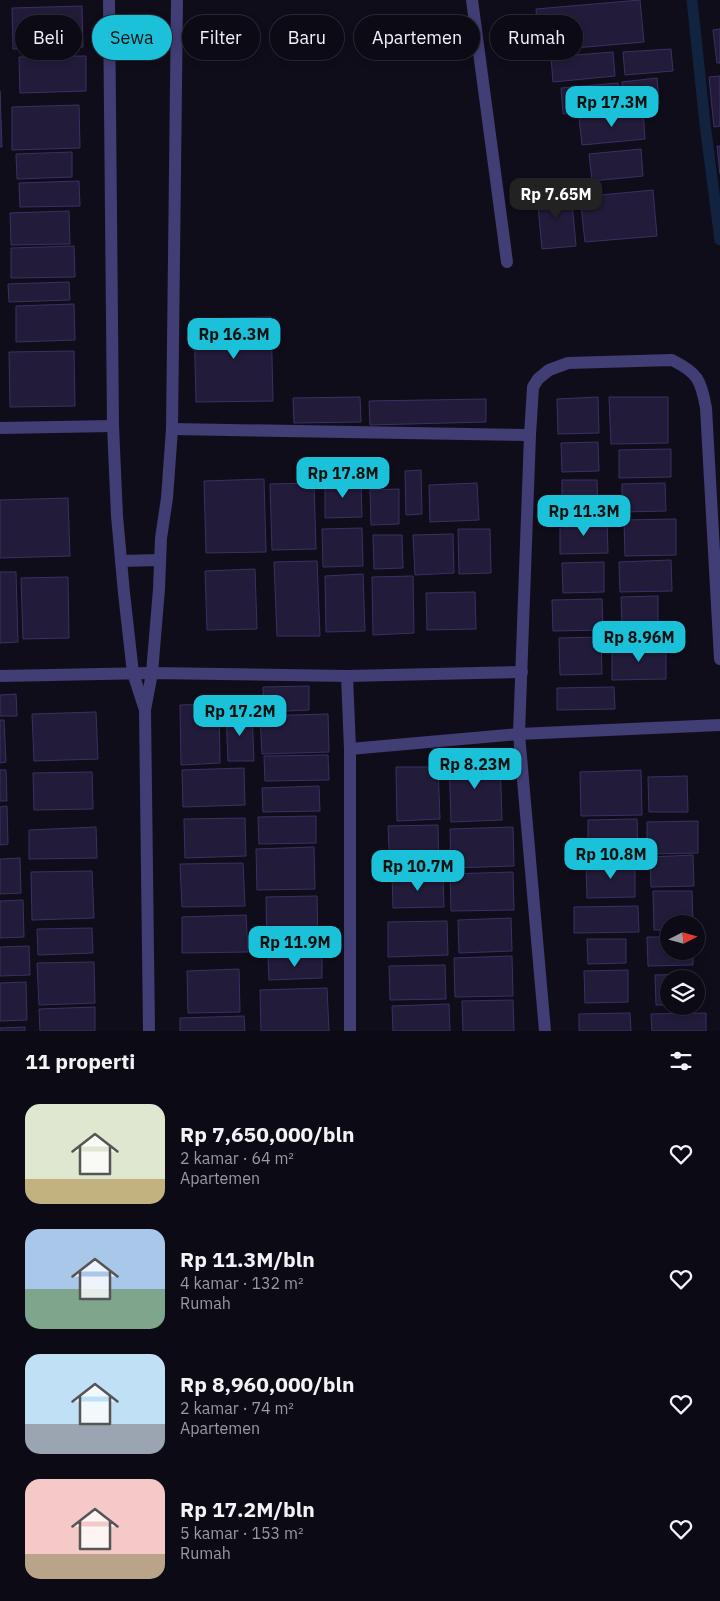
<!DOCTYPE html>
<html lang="id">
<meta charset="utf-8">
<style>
:root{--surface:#0c0a14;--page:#1a1822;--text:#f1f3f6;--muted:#9a9aa0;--line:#2c2b34;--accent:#1ac1d8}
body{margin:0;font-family:"IBM Plex Sans",sans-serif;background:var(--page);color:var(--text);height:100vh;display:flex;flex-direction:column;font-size:19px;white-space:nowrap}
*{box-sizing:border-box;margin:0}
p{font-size:16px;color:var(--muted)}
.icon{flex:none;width:28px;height:28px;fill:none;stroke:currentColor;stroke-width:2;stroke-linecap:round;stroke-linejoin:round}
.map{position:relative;height:1031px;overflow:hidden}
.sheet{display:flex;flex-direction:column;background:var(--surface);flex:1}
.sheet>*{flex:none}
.hud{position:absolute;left:15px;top:15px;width:690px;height:45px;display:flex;gap:10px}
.needle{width:32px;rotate:84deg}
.fabs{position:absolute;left:660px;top:915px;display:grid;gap:10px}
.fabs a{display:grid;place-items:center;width:45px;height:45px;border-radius:50%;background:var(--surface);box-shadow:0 2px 8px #0003,0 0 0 1px var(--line);font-size:25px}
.price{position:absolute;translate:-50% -42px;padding:0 11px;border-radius:10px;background:var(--accent);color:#111;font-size:16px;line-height:32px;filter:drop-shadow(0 1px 2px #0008)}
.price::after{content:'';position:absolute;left:50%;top:30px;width:15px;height:11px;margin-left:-8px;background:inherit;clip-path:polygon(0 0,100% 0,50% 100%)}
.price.current{background:#222;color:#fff}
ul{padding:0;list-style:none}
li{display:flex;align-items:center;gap:15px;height:125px;padding:0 25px}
li span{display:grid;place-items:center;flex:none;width:140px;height:100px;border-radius:15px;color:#555}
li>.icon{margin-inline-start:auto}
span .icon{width:60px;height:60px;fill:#fffc;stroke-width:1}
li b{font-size:21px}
h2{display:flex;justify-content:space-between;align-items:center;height:60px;padding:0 25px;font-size:21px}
.pill{padding:0 18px;border-radius:22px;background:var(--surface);box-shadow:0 2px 8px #0003,0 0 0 1px var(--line);font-size:18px;line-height:45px}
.pill.current{background:var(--accent);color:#111}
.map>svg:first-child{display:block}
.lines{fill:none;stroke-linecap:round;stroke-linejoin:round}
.stream{stroke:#12233f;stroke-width:11}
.building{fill:#221b3a;stroke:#3b3063}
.minor{stroke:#413d75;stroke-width:12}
</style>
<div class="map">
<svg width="720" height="1031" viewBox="0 0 720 1031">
<rect width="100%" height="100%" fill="#100d1b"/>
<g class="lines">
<!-- stream -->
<path class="stream" d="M692,0l13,124 15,116"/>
</g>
<!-- building -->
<g class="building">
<path d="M640,0l4,42 -104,9 -4,-42z"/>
<path d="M82,6l1,41 -70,2 -1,-41z"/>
<path d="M720,29v34h-3l-4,-33z"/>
<path d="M671,49l2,22 -48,4 -2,-23z"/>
<path d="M613,52l2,24 -62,6 -2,-25z"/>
<path d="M86,56v35l-66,2 -1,-36z"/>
<path d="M720,76v50l-6,1 -5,-50z"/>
<path d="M657,78l2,26 -35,3 -2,-25z"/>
<path d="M618,83l2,25 -57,6 -2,-26z"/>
<path d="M0,91l2,56h-2z"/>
<path d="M79,105l1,43 -68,2v-43z"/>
<path d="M643,111l2,28 -63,6 -3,-27z"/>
<path d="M717,146h3v28z"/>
<path d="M641,149l2,27 -51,5 -3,-27z"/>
<path d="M72,152v25l-55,2 -1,-25z"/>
<path d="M79,181l1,25 -60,1 -1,-24z"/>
<path d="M653,190l4,46 -72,6 -5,-45z"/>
<path d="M571,192l5,54 -34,3 -5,-54z"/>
<path d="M69,211l1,33 -59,1 -1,-32z"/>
<path d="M74,246l1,31 -64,1v-30z"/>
<path d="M69,282l1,18 -61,2 -1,-18z"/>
<path d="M74,304l1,36 -59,2v-36z"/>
<path d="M271,317l2,84 -77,1 -2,-83z"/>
<path d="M74,351l1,55 -65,1 -1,-55z"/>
<path d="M360,397l1,25 -67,1 -1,-25z"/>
<path d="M598,397l1,36 -41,1 -1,-35z"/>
<path d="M609,397h59v46l-57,1z"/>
<path d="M486,399v23l-116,3 -1,-24z"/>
<path d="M598,442l1,29 -37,1 -1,-29z"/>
<path d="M671,449v28l-52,1v-28z"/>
<path d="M421,470l1,44 -16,1 -1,-44z"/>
<path d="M264,479l2,73 -60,1 -2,-72z"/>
<path d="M361,480l1,37 -37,1v-37z"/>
<path d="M562,480h35l1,32 -36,1z"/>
<path d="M314,483l2,66 -44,1 -2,-66z"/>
<path d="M477,483l2,37 -49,2 -1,-37z"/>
<path d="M665,483l1,28 -44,1v-28z"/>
<path d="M399,489v35l-28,1 -1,-35z"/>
<path d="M68,498l2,58 -70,2v-58z"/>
<path d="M607,519l1,34 -48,1v-34z"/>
<path d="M676,519v36l-51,1 -1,-36z"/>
<path d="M362,528l1,38 -40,1 -1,-38z"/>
<path d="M458,529h32l1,44 -32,1z"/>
<path d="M453,534l1,39 -39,2 -2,-40z"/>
<path d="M373,535h29l1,33 -29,1z"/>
<path d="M671,560l1,31 -52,1 -1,-30z"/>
<path d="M317,561l3,75h-43l-3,-74z"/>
<path d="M604,562v30l-41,1 -1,-30z"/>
<path d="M255,569l2,60 -50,1 -2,-59z"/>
<path d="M0,572h16l2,70 -18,1z"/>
<path d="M363,574l2,57 -39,1 -1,-56z"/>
<path d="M413,576l1,57 -41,2 -1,-58z"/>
<path d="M68,577l1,61 -46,1 -2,-61z"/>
<path d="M475,592l1,37 -49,1 -1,-37z"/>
<path d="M658,596v29l-36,1 -1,-29z"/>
<path d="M602,599l1,31 -50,1 -1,-31z"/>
<path d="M601,637l1,37 -42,1 -1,-37z"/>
<path d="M666,646v33l-54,1v-32z"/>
<path d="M309,686v24l-45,2 -1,-25z"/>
<path d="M614,687l1,22 -58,1v-22z"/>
<path d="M16,694l1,22h-17v-21z"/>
<path d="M219,704l1,59 -39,2 -1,-60z"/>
<path d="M96,712l2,47 -64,2 -2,-47z"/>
<path d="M252,712l2,49h-26l-2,-48z"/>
<path d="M328,714l1,38 -67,2 -2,-38z"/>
<path d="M0,720h4l2,42 -6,1z"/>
<path d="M328,755l1,25 -64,1 -1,-25z"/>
<path d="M500,758l2,62 -51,2 -2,-63z"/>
<path d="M396,767h42l2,52 -43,2z"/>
<path d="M244,768l1,37 -62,2 -1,-37z"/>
<path d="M0,770h6l1,31h-7z"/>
<path d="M641,770l1,45 -61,1 -1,-44z"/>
<path d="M92,772l1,37 -59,1 -1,-37z"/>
<path d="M687,776l1,36h-39l-1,-35z"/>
<path d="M319,786l1,25 -57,1 -1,-24z"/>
<path d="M7,806l1,38 -8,1v-38z"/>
<path d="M316,816v27l-57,1 -1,-27z"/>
<path d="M245,818l1,38 -61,2 -1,-39z"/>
<path d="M637,819l1,36 -50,1v-36z"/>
<path d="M698,821v32l-51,1v-32z"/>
<path d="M438,825l1,45 -49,1 -2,-45z"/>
<path d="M96,827l1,31 -68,1v-29z"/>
<path d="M513,827l1,39 -63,2 -1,-39z"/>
<path d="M314,847l1,42 -58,1 -1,-41z"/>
<path d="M693,855l1,31 -43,1 -1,-30z"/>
<path d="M20,858l1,35 -21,1v-35z"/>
<path d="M243,863l2,43 -63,1 -2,-43z"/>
<path d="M635,863v34l-48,1 -1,-34z"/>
<path d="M92,871l2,47 -62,2 -1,-48z"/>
<path d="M513,872l1,38 -63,1 -1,-37z"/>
<path d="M443,875l1,32 -51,1 -1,-32z"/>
<path d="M653,891h39l1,33h-24v6h-15z"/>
<path d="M317,896l1,50 -51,1 -1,-50z"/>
<path d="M23,900l1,37 -24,1v-37z"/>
<path d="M638,906l1,26 -65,1v-26z"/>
<path d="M246,915l2,37 -66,1v-36z"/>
<path d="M511,918l1,33 -53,2 -1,-33z"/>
<path d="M447,921l1,34 -60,2v-35z"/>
<path d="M92,928l1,25 -55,2 -1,-26z"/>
<path d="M647,937h22v14h24v14l-45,1z"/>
<path d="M587,939h39v24l-38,1z"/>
<path d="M29,946l1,29 -30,1v-29z"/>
<path d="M322,956v22l-53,2 -1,-22z"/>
<path d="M512,956l1,40 -58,1 -1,-39z"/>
<path d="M94,962l1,41 -56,2 -2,-42z"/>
<path d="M445,965l1,34 -56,1 -1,-34z"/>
<path d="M239,969l1,43 -52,1 -1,-42z"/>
<path d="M628,970v32l-43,1 -1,-32z"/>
<path d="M691,974v5h-22v26h-13l-1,-30z"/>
<path d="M26,982l1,38 -27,1v-38z"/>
<path d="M327,988l2,43h-68l-1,-41z"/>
<path d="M513,1000l1,31h-51l-1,-30z"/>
<path d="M449,1004l1,27h-57l-1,-25z"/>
<path d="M95,1007v24h-55l-1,-22z"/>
<path d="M630,1013l1,18h-52v-17z"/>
<path d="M706,1013v18h-54l-1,-17z"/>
<path d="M244,1016l1,15h-65v-13z"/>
<path d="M25,1027v4h-25v-3z"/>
</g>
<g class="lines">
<!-- minor -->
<g class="minor">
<path d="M109,0l4,426 4,90 7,77 9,80 11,34"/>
<path d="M472,0l35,262"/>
<path d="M0,428l113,-2"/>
<path d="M172,429l358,6"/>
<path d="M121,561l38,-1"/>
<path d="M0,676l152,-3 195,3 175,-4"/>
<path d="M347,676l3,73v282"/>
<path d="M350,749l169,-15 201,-9"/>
<path d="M149,1031l-4,-321 7,-37 7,-84 2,-51 6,-40 5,-69 5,-429"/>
<path d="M545,1031l-26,-297 11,-299 3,-48 5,-8 11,-9 19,-7 104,-3c26,13 29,20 34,48l14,251"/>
</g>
</g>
</svg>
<div class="fabs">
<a><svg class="needle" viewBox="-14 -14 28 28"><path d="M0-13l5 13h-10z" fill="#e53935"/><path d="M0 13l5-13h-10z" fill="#9a9aa0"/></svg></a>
<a><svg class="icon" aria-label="layers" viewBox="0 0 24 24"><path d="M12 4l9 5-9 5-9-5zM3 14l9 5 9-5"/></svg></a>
</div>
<b class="price" style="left:612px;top:128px">Rp 17.3M</b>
<b class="price current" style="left:556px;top:220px">Rp 7.65M</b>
<b class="price" style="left:234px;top:360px">Rp 16.3M</b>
<b class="price" style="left:343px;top:499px">Rp 17.8M</b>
<b class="price" style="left:584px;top:537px">Rp 11.3M</b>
<b class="price" style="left:639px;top:663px">Rp 8.96M</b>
<b class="price" style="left:240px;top:737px">Rp 17.2M</b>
<b class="price" style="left:475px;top:790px">Rp 8.23M</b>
<b class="price" style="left:611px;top:880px">Rp 10.8M</b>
<b class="price" style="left:418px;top:892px">Rp 10.7M</b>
<b class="price" style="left:295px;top:968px">Rp 11.9M</b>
<div class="hud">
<a class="pill">Beli</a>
<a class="pill current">Sewa</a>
<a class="pill">Filter</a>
<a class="pill">Baru</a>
<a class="pill">Apartemen</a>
<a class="pill">Rumah</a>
</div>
</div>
<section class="sheet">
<h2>11 properti<svg class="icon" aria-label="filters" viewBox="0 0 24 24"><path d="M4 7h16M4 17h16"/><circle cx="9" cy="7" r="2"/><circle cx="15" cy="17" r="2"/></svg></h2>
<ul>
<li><span style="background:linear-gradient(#dfe7d0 75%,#c2b280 0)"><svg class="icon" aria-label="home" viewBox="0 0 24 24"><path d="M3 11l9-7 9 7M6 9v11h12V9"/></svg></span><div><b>Rp 7,650,000/bln</b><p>2 kamar · 64 m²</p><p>Apartemen</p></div><svg class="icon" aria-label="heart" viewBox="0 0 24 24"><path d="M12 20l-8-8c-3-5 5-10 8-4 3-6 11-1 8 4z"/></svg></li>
<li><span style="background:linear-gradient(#a9c7e8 60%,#7fa58c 0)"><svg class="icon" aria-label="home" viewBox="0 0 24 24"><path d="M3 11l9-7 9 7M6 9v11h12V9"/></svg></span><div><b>Rp 11.3M/bln</b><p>4 kamar · 132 m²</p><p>Rumah</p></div><svg class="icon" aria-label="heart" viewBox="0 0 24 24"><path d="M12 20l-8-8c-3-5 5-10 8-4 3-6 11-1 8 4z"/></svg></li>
<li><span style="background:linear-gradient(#bfe0f5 70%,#9aa5b1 0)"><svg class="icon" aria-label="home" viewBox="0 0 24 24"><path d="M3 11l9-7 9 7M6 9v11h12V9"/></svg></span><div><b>Rp 8,960,000/bln</b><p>2 kamar · 74 m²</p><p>Apartemen</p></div><svg class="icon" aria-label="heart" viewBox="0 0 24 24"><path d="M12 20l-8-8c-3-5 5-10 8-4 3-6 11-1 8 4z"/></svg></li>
<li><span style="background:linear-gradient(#f6c9c9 75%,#b9a48a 0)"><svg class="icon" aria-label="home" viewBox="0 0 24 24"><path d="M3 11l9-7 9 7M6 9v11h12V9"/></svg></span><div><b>Rp 17.2M/bln</b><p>5 kamar · 153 m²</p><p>Rumah</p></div><svg class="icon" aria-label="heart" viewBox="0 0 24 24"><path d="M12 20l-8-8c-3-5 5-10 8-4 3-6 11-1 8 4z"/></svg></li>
</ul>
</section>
